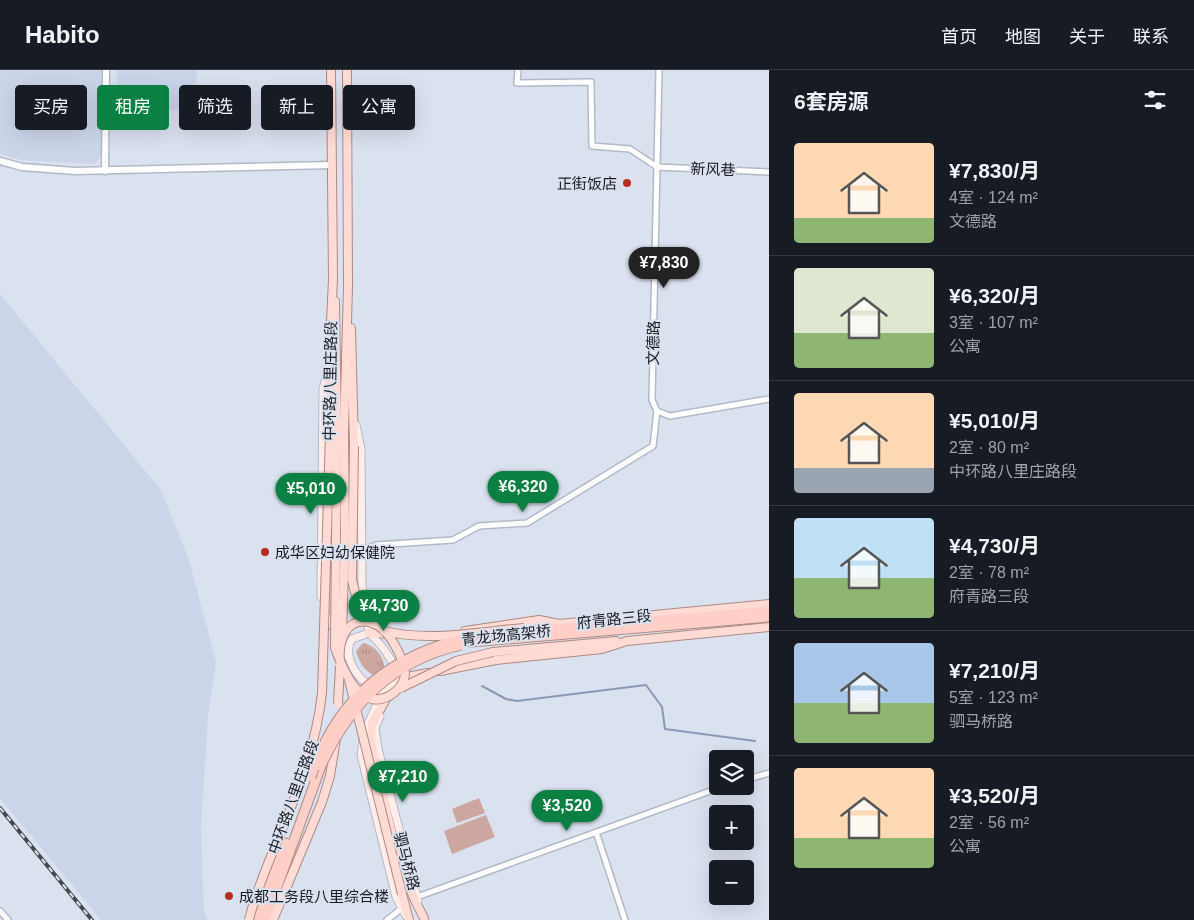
<!DOCTYPE html>
<html lang="zh">
<meta charset="utf-8">
<style>
:root{--surface:#171b24;--page:#242831;--text:#f1f3f6;--muted:#9ea1a6;--line:#363941;--accent:#0b8043}
body{margin:0;font-family:Arial,"Noto Sans SC",sans-serif;background:var(--page);color:var(--text);height:100vh;display:flex;flex-direction:column;font-size:19px;white-space:nowrap}
*{box-sizing:border-box;margin:0}
p{font-size:16px;color:var(--muted)}
.icon{flex:none;width:28px;height:28px;fill:none;stroke:currentColor;stroke-width:2;stroke-linecap:round;stroke-linejoin:round}
.map{position:relative;flex:1;overflow:hidden}
.side{display:flex;flex-direction:column;background:var(--surface);width:425px}
.side>*{flex:none}
.banner{position:absolute;left:15px;top:15px;width:475px;height:45px;display:flex;gap:10px}
.buttons{position:absolute;left:709px;top:680px;display:grid;gap:10px}
.buttons a{display:grid;place-items:center;width:45px;height:45px;border-radius:5px;background:var(--surface);box-shadow:0 5px 20px #0002;font-size:25px}
.price{position:absolute;translate:-50% -42px;padding:0 11px;border-radius:18px;background:var(--accent);color:#fff;font-size:16px;line-height:32px;filter:drop-shadow(0 1px 2px #0008)}
.price::after{content:'';position:absolute;left:50%;top:30px;width:15px;height:11px;margin-left:-8px;background:inherit;clip-path:polygon(0 0,100% 0,50% 100%)}
.price.on{background:#222;color:#fff}
ul{padding:0;list-style:none}
li{display:flex;align-items:center;gap:15px;height:125px;padding:0 25px}
li+li{border-top:1px solid var(--line)}
li span{display:grid;place-items:center;flex:none;width:140px;height:100px;border-radius:5px;color:#555}
li>.icon{margin-inline-start:auto}
span .icon{width:60px;height:60px;fill:#fffc;stroke-width:1}
li b{font-size:21px}
h2{display:flex;justify-content:space-between;align-items:center;height:60px;padding:0 25px;font-size:21px}
.chip{padding:0 18px;border-radius:5px;background:var(--surface);box-shadow:0 5px 20px #0002;font-size:18px;line-height:45px}
.chip.on{background:var(--accent);color:#fff}
header{display:flex;align-items:center;gap:30px;box-sizing:border-box;height:70px;padding:0 25px;background:var(--surface);border-bottom:1px solid var(--line)}
header strong{font-size:24px}
nav{display:flex;gap:28px;margin-inline-start:auto;font-size:18px}
main{display:flex;flex:1;min-height:0}
.map>svg:first-child{display:block}
.built{fill:#cbd5ea}
.grass{fill:url(#grass-tufts)}
.pitch{fill:#cea6a0}
.lines{fill:none;stroke-linecap:round;stroke-linejoin:round}
.stream{stroke:#8b99b9;stroke-width:2}
.minor-casing{stroke:#b3b9c7;stroke-width:8}
.tertiary-casing{stroke:#b3b9c7;stroke-width:9}
.secondary-casing{stroke:#b3b9c7;stroke-width:9}
.primary-casing{stroke:#ae8984;stroke-width:10}
.trunk-casing{stroke:#ae8984;stroke-width:11}
.minor{stroke:#fff;stroke-width:5}
.tertiary{stroke:#fff;stroke-width:6}
.secondary{stroke:#ffedea;stroke-width:7}
.primary{stroke:#fedbd5;stroke-width:8}
.trunk{stroke:#fecfc7;stroke-width:9}
.rail-casing{stroke:#44484f;stroke-width:4}
.rail{stroke:#dae1ef;stroke-width:2;stroke-dasharray:5.5;stroke-linecap:butt}
.primary-bridge-casing{stroke:#ae8984;stroke-width:10;stroke-linecap:butt}
.trunk-bridge-casing{stroke:#ae8984;stroke-width:11;stroke-linecap:butt}
.primary-bridge{stroke:#fedbd5;stroke-width:8}
.trunk-bridge{stroke:#fecfc7;stroke-width:9}
.poi-dot{fill:#b92b20;stroke:#dae1ef;stroke-width:2}
.labels{text-anchor:middle;dominant-baseline:central;stroke-width:4;stroke-linejoin:round;paint-order:stroke}
.street-label{font-size:15px;fill:#191c21;stroke:#dae1ef}
.poi-label{font-size:15px;fill:#191c21;stroke:#dae1ef;text-anchor:start}
</style>
<header>
<strong>Habito</strong>
<nav><a>首页</a><a>地图</a><a>关于</a><a>联系</a></nav>
</header>
<main>
<div class="map">
<svg width="769" height="850" viewBox="0 0 769 850">
<defs>
<pattern id="grass-tufts" width="24" height="20" patternUnits="userSpaceOnUse" patternTransform="scale(1.25)"><rect width="24" height="20" fill="#cea6a0"/><path d="M3 7l-1-3M5 7V3M7 7l1-3M15 17l-1-3M17 17v-4M19 17l1-3" fill="none" stroke="#b08e8a"/></pattern>
</defs>
<rect width="100%" height="100%" fill="#dae1ef"/>
<!-- built -->
<g class="built">
<path d="M0,0h101v86l-7,8 -73,-4 -21,-6z"/>
<path d="M117,0h80l-2,39 -79,3z"/>
<path d="M0,224l161,196 28,70 27,102 -8,54 -7,110 3,85 3,9h-106l-101,-122z"/>
</g>
<!-- grass -->
<path class="grass" d="M363,573c11,1 23,16 21,27l-7,6c-10,-1 -19,-15 -21,-25z"/>
<!-- pitch -->
<g class="pitch">
<path d="M479,728l6,15 -28,10 -5,-14z"/>
<path d="M486,745l9,22 -43,17 -8,-23z"/>
</g>
<g class="lines">
<!-- stream -->
<path class="stream" d="M482,616l24,13 11,2 129,-16 16,22 3,22 90,12"/>
<defs>
<g id="minor">
<path d="M518,0l-1,13 74,-1 1,64 38,3 27,18 112,5"/>
<path d="M659,0l-7,330 5,11 13,5 99,-17"/>
<path d="M361,481l15,-6 77,-5 26,-14 48,-3 126,-77 4,-35"/>
<path d="M745,710l24,-7"/>
<path d="M596,762l29,88"/>
<path d="M417,827l307,-111"/>
<path d="M0,841l8,9"/>
<path d="M387,850l15,-12"/>
</g>
<g id="tertiary">
<path d="M0,91l22,6 53,4 257,-6"/>
<path d="M105,101l1,-101"/>
</g>
<g id="secondary">
<path d="M356,355l5,24 1,136 7,48"/>
<path d="M321,527l2,-208 5,-19"/>
<path d="M324,539l11,22"/>
<path d="M369,563c11,10 33,35 25,50l-11,7c-21,-1 -43,-33 -31,-51z"/>
<path d="M341,573l7,14"/>
<path d="M383,620l-19,43 -3,22 35,142 10,19"/>
<path d="M387,629l4,-12"/>
<path d="M380,646l-5,12 3,21 40,152"/>
</g>
<g id="primary">
<path d="M335,231l2,132"/>
<path d="M351,258l3,118"/>
<path d="M330,363l-1,-68 4,-86 -2,-209"/>
<path d="M344,363l4,-147 -1,-216"/>
<path d="M465,561l74,-11 20,4 210,-20"/>
<path d="M369,563l23,1"/>
<path d="M493,582l123,-11"/>
<path d="M440,601l56,-11 106,-11 25,-8 142,-14"/>
<path d="M396,609l32,-6"/>
<path d="M386,629l-14,25 -1,18c14,60 23,122 53,176"/>
<path d="M402,824l7,26"/>
<path d="M273,850l49,-118 8,-26 6,-37"/>
</g>
<g id="trunk">
<path d="M485,565l284,-24"/>
<path d="M471,572l298,-25"/>
<path d="M256,850l30,-77"/>
<path d="M265,850l56,-154"/>
</g>
</defs>
<!-- minor casing -->
<use href="#minor" class="minor-casing"/>
<!-- tertiary casing -->
<use href="#tertiary" class="tertiary-casing"/>
<!-- secondary casing -->
<use href="#secondary" class="secondary-casing"/>
<!-- primary casing -->
<use href="#primary" class="primary-casing"/>
<!-- trunk casing -->
<use href="#trunk" class="trunk-casing"/>
<!-- minor -->
<use href="#minor" class="minor"/>
<!-- tertiary -->
<use href="#tertiary" class="tertiary"/>
<!-- secondary -->
<use href="#secondary" class="secondary"/>
<!-- primary -->
<use href="#primary" class="primary"/>
<!-- trunk -->
<use href="#trunk" class="trunk"/>
<defs>
<path id="rail" d="M0,738l92,112"/>
</defs>
<!-- rail casing -->
<use href="#rail" class="rail-casing"/>
<!-- rail -->
<use href="#rail" class="rail"/>
<defs>
<g id="primary-bridge">
<path d="M337,363l-2,215c9,25 28,69 60,44 6,-5 10,-11 10,-19 -2,-16 -16,-45 -33,-50 -26,-8 -34,19 -32,38"/>
<path d="M354,376l-2,134 6,24 15,19"/>
<path d="M384,561c45,11 94,1 140,-3"/>
<path d="M342,567l3,-102 -1,-102"/>
<path d="M349,610l53,214"/>
<path d="M401,618l55,-27 37,-9"/>
<path d="M338,634l2,-38"/>
<path d="M249,850c6,-26 17,-51 27,-76 21,-50 40,-97 46,-151l8,-260"/>
</g>
<g id="trunk-bridge">
<path d="M321,696c28,-62 73,-106 140,-121"/>
<path d="M311,707c25,-79 80,-123 160,-140"/>
</g>
</defs>
<!-- primary-bridge casing -->
<use href="#primary-bridge" class="primary-bridge-casing"/>
<!-- trunk-bridge casing -->
<use href="#trunk-bridge" class="trunk-bridge-casing"/>
<!-- primary-bridge -->
<use href="#primary-bridge" class="primary-bridge"/>
<!-- trunk-bridge -->
<use href="#trunk-bridge" class="trunk-bridge"/>
</g>
<!-- markers -->
<g class="poi-dot">
<circle cx="627" cy="113" r="5"/>
<circle cx="265" cy="482" r="5"/>
<circle cx="229" cy="826" r="5"/>
</g>
<g class="labels">
<!-- street labels -->
<g class="street-label">
<text transform="translate(713 99) rotate(2)">新风巷</text>
<text transform="translate(653 273) rotate(-89)">文德路</text>
<text transform="translate(330 311) rotate(-89)">中环路八里庄路段</text>
<text transform="translate(614 549) rotate(-6)">府青路三段</text>
<text transform="translate(506 565) rotate(-6)">青龙场高架桥</text>
<text transform="translate(293 727) rotate(-70)">中环路八里庄路段</text>
<text transform="translate(407 791) rotate(75)">驷马桥路</text>
</g>
<!-- poi labels -->
<g class="poi-label">
<text x="617" y="113" text-anchor="end">正街饭店</text>
<text x="275" y="482">成华区妇幼保健院</text>
<text x="239" y="826">成都工务段八里综合楼</text>
</g>
</g>
</svg>
<div class="buttons">
<a><svg class="icon" aria-label="layers" viewBox="0 0 24 24"><path d="M12 4l9 5-9 5-9-5zM3 14l9 5 9-5"/></svg></a>
<a>+</a>
<a>−</a>
</div>
<b class="price on" style="left:664px;top:219px">¥7,830</b>
<b class="price" style="left:523px;top:443px">¥6,320</b>
<b class="price" style="left:311px;top:445px">¥5,010</b>
<b class="price" style="left:384px;top:562px">¥4,730</b>
<b class="price" style="left:403px;top:733px">¥7,210</b>
<b class="price" style="left:567px;top:762px">¥3,520</b>
<div class="banner">
<a class="chip">买房</a>
<a class="chip on">租房</a>
<a class="chip">筛选</a>
<a class="chip">新上</a>
<a class="chip">公寓</a>
</div>
</div>
<section class="side">
<h2>6套房源<svg class="icon" aria-label="filters" viewBox="0 0 24 24"><path d="M4 7h16M4 17h16"/><circle cx="9" cy="7" r="2"/><circle cx="15" cy="17" r="2"/></svg></h2>
<ul>
<li><span style="background:linear-gradient(#ffd9b3 75%,#8fb573 0)"><svg class="icon" aria-label="home" viewBox="0 0 24 24"><path d="M3 11l9-7 9 7M6 9v11h12V9"/></svg></span><div><b>¥7,830/月</b><p>4室 · 124 m²</p><p>文德路</p></div></li>
<li><span style="background:linear-gradient(#dfe7d0 65%,#8fb573 0)"><svg class="icon" aria-label="home" viewBox="0 0 24 24"><path d="M3 11l9-7 9 7M6 9v11h12V9"/></svg></span><div><b>¥6,320/月</b><p>3室 · 107 m²</p><p>公寓</p></div></li>
<li><span style="background:linear-gradient(#ffd9b3 75%,#9aa5b1 0)"><svg class="icon" aria-label="home" viewBox="0 0 24 24"><path d="M3 11l9-7 9 7M6 9v11h12V9"/></svg></span><div><b>¥5,010/月</b><p>2室 · 80 m²</p><p>中环路八里庄路段</p></div></li>
<li><span style="background:linear-gradient(#bfe0f5 60%,#8fb573 0)"><svg class="icon" aria-label="home" viewBox="0 0 24 24"><path d="M3 11l9-7 9 7M6 9v11h12V9"/></svg></span><div><b>¥4,730/月</b><p>2室 · 78 m²</p><p>府青路三段</p></div></li>
<li><span style="background:linear-gradient(#a9c7e8 60%,#8fb573 0)"><svg class="icon" aria-label="home" viewBox="0 0 24 24"><path d="M3 11l9-7 9 7M6 9v11h12V9"/></svg></span><div><b>¥7,210/月</b><p>5室 · 123 m²</p><p>驷马桥路</p></div></li>
<li><span style="background:linear-gradient(#ffd9b3 70%,#8fb573 0)"><svg class="icon" aria-label="home" viewBox="0 0 24 24"><path d="M3 11l9-7 9 7M6 9v11h12V9"/></svg></span><div><b>¥3,520/月</b><p>2室 · 56 m²</p><p>公寓</p></div></li>
</ul>
</section>
</main>
